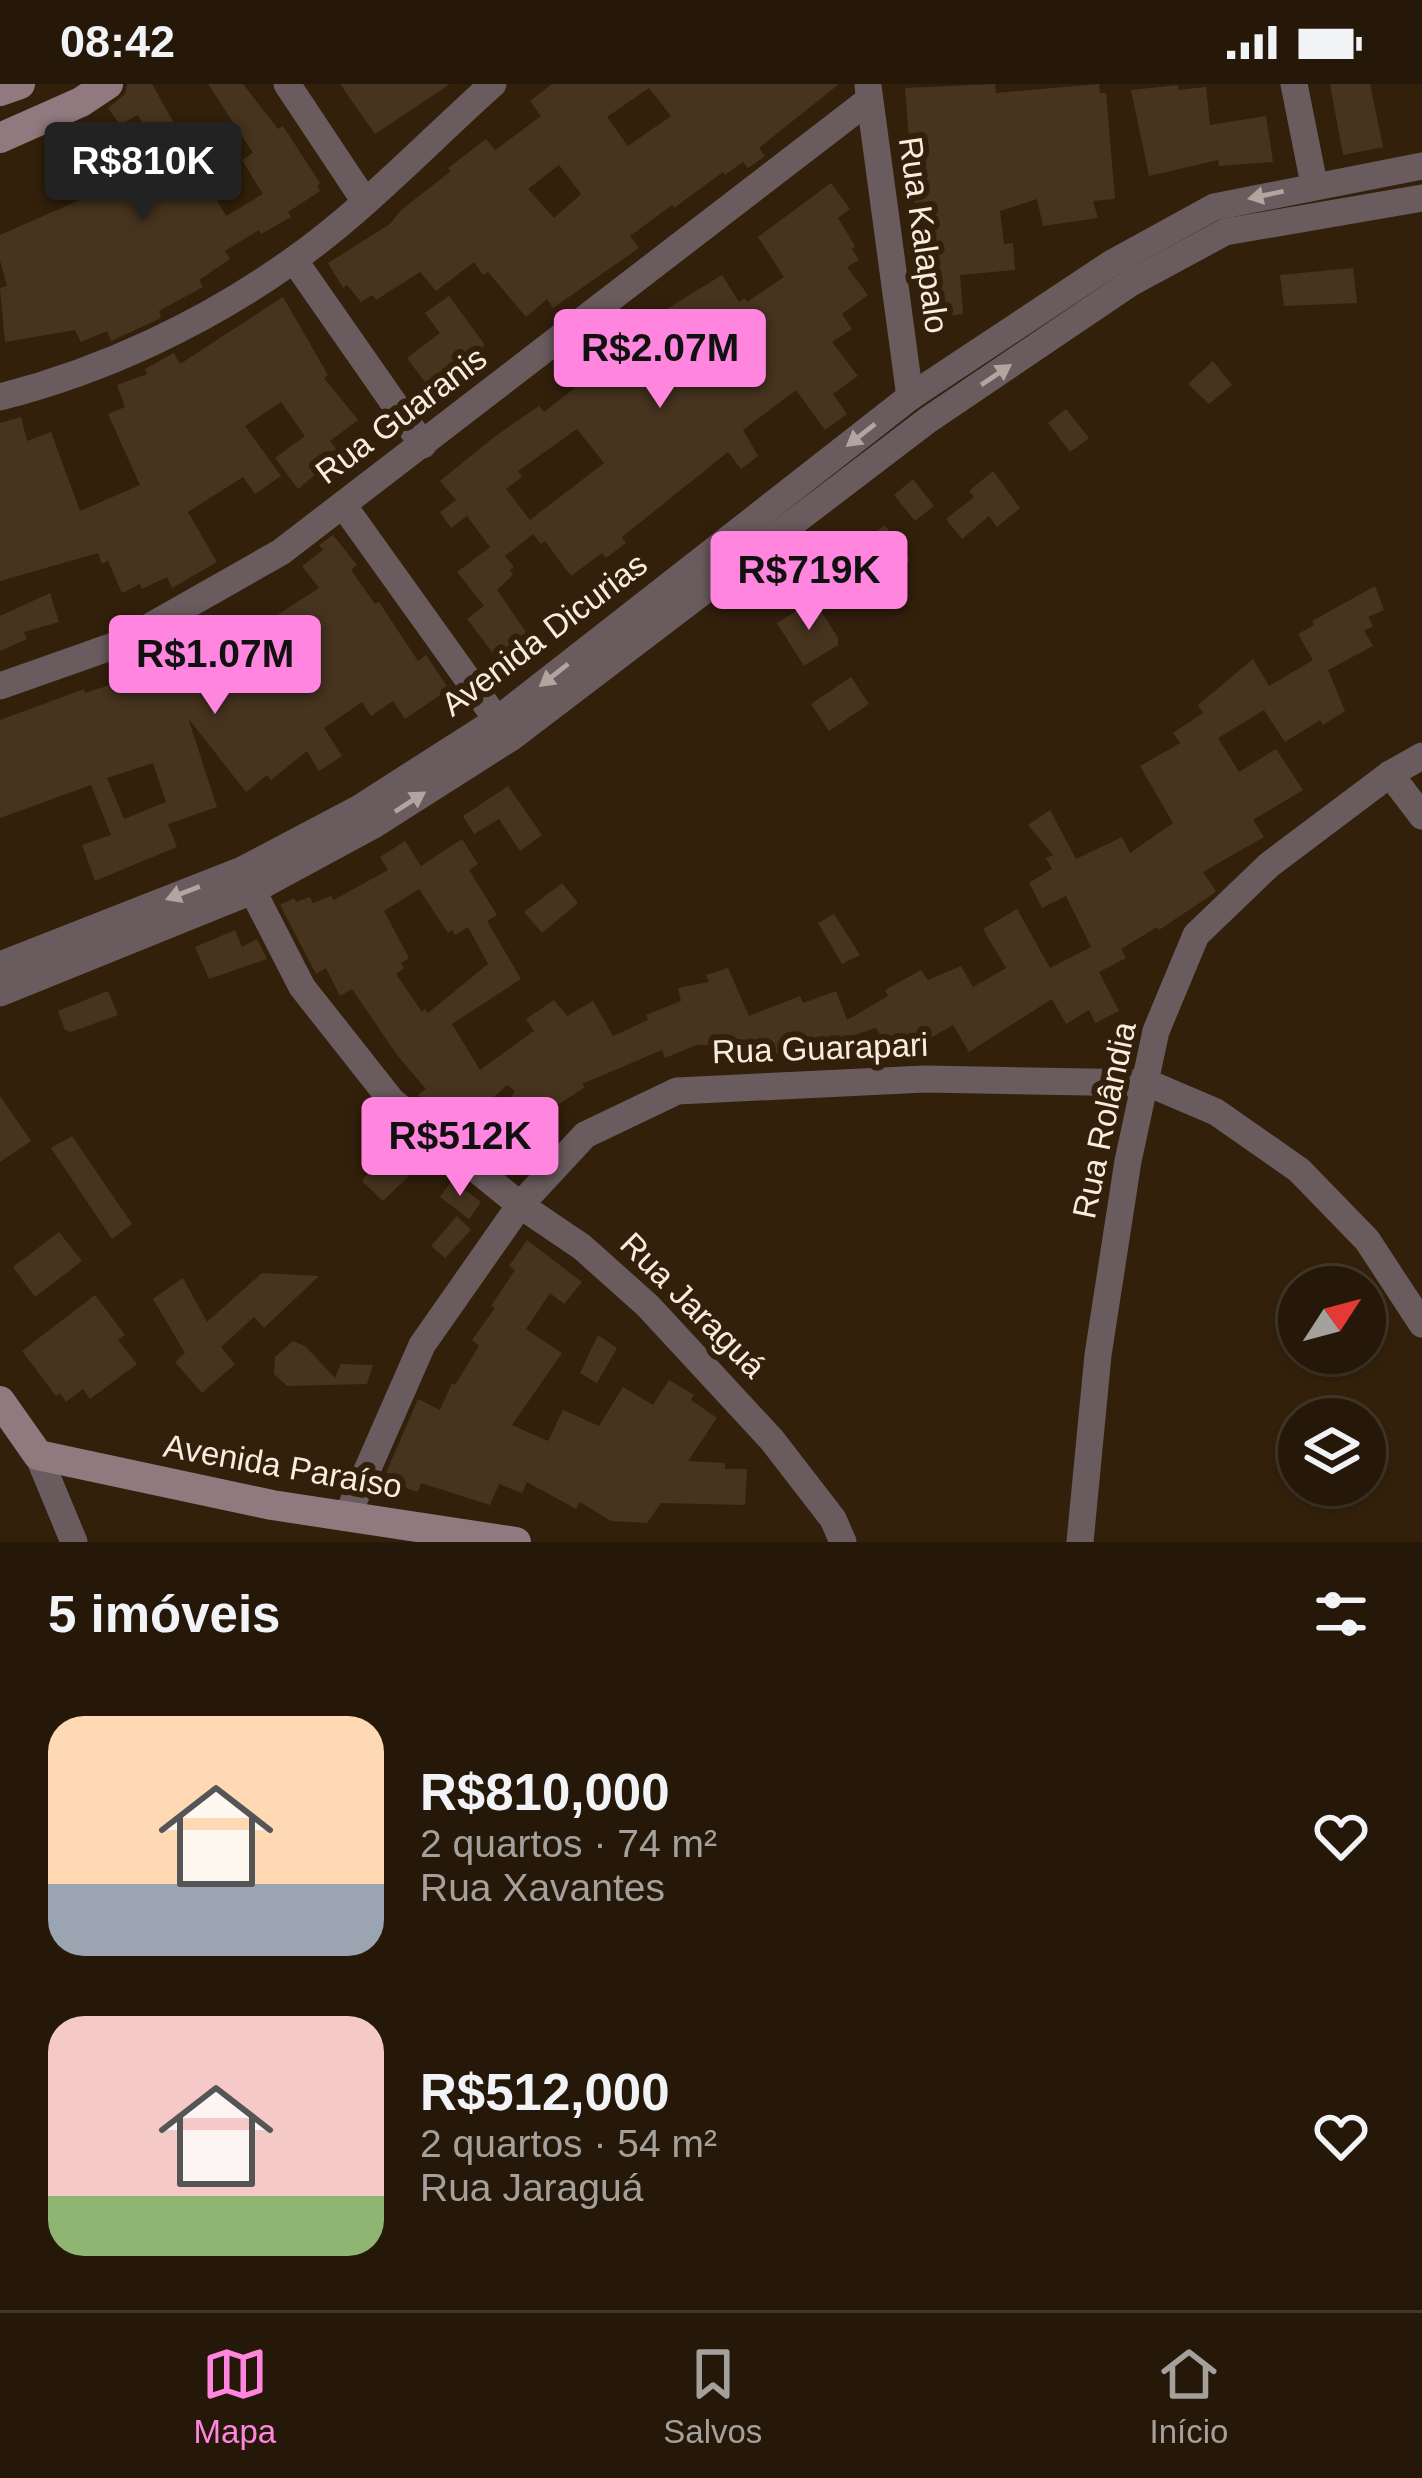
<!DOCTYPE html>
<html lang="pt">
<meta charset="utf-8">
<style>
:root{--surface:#261808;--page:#322516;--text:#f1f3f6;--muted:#a4a09c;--line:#423729;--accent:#ff85df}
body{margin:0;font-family:Arial,sans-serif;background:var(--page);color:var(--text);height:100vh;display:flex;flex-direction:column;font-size:45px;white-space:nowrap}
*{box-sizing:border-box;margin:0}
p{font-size:39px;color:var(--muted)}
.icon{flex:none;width:66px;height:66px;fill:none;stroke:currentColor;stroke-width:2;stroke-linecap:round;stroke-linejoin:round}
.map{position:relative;height:1458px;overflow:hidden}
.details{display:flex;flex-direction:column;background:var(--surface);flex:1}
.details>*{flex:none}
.needle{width:78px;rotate:54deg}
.buttons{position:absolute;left:1278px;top:1182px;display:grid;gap:24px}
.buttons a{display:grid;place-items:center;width:108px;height:108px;border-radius:50%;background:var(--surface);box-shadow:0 3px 9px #0004,0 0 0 3px var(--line);font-size:60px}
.price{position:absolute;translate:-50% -102px;padding:0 27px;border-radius:12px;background:var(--accent);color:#111;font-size:39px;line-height:78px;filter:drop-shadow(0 3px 6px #0008)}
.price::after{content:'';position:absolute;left:50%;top:72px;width:36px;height:27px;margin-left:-18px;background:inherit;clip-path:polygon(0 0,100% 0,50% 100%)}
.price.active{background:#222;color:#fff}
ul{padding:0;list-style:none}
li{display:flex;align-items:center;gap:36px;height:300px;padding:0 48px}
li span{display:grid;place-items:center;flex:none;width:336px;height:240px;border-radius:36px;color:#555}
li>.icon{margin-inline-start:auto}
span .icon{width:144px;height:144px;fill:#fffc;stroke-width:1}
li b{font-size:51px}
h2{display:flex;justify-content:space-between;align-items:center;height:144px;padding:0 48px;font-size:51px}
.status{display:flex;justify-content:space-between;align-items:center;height:84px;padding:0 60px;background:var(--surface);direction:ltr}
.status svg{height:33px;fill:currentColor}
.tabs{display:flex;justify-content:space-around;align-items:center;height:168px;border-top:3px solid var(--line);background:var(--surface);font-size:33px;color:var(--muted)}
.tabs a{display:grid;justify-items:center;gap:6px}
.tabs .active{color:var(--accent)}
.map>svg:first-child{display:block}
.building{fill:#47341f;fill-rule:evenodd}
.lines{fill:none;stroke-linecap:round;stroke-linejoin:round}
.street{stroke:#6a5b5e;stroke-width:27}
.secondary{stroke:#917a7f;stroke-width:30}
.oneway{fill:#b2a49f}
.labels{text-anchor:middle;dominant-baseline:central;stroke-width:12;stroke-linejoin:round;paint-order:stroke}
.street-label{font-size:33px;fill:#f9ede0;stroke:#32200b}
</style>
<div class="status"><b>08:42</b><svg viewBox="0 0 49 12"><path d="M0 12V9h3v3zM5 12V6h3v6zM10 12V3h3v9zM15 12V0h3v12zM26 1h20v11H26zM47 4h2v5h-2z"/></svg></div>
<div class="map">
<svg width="1422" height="1458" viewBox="0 0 1422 1458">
<rect width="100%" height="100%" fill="#32200b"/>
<!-- building -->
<g class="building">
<path d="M127,0h25l74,132 37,-22 -21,-34 11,-7 -45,-69h35l35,45 5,-3 37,57 -3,3 3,5 -32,21 3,5 -30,17 -2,-4 -34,21 5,8 -31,21 4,7 -44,24 2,7 -17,8 -33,15 -4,-10 -26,11 -6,-12 -70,12 -5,-54 7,-2 -7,-26v-25l91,-40 -24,-59 37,-14 18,42 34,-16 -18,-33 -18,10 -12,-17 17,-14z"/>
<path d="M340,0h110l-75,50z"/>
<path d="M552,0h287l-80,64 6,8 -17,12 -5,-6 -18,13 -2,-3 -49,36 -2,-3 -42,31 9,12 -86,60 -6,-9 -21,18 -38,-45 -5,3 -9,-13 -38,29 -16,-19 -44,28 -4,-5 -11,7 -14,-17 -4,3 -15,-25 62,-39 11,-14 50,-39 -3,-3 38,-29 9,11 46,-34 -11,-15zM649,4l22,28 -43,30 -21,-29zM559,81l22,29 -27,24 -26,-29z"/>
<path d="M995,0l1,9 103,-9 1,9h6l9,106 -22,2 5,17 -55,8 -6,-27 -37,12 4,33 9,-1 2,27 -55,5 3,39 -29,3 -6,-64 -19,2 -3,-20v-5l10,-1 -11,-141z"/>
<path d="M1330,0h40l13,63 -40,8z"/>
<path d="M1178,1v5l28,-3 4,38 56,-9 7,46 -54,4 -1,-6 -69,16 -18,-86z"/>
<path d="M831,99l19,26 -12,9 17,28 -3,3 7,11 -12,7 21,28 -26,19 10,15 -20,13 26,34 -25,18 14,20 -22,16 -29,-40 -53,40 15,26 -17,13 -13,-17 -106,85 4,6 -20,15 -4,-5 -31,23 -26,-35 -4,3 -8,-10 -28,22 9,11 -4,3 3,5 -16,15 29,42 -31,24 -28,-37 17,-13 -27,-34 33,-25 -23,-31 -16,12 -11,-16 16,-12 -16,-19 54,-44 45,-31 5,6 55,-43 -4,-5 4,-4 -13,-16 38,-28 10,13 88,-54 17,27 6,-4 2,4 37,-25 -26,-40zM577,345l27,34 -74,57 -24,-31 16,-12 -4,-6z"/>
<path d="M1353,184l4,35 -73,3 -4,-31z"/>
<path d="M449,212l36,49 -34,25 6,7 -23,17 -27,-36 33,-25 -15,-20z"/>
<path d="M283,213l45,78 -4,3 34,42 -28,21 10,13 -42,35 -23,-31 30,-22 -24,-34 -36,24 36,50 -26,18 -12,-17 -55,35 29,50 -45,26 -5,-11 -25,12 -2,-5 -18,9 -14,-32 -6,3 -4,-11 -98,28v-158l21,-6 6,24 24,-9 29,79 60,-26 -32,-71 17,-7 -8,-22 30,-11 -2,-5 29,-16 6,11z"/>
<path d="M1213,277l19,24 -23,19 -21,-20z"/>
<path d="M1066,325l23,29 -19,14 -22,-29z"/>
<path d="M993,387l27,37 -23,19 -8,-11 -27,23 -16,-20 28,-22 -5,-6z"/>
<path d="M913,395l21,27 -19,15 -21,-26z"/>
<path d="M885,441l25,35 -19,15 -26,-35z"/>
<path d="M333,451l24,30 -6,5 24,34 4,-2 39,59 8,-6 23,34 -44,30 -12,-18 -22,15 -9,-14 -38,26 18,28 -23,15 -12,-20 -36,29 -4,-5 -21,17 -58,-74 29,89 -49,17 9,23 -82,34 -13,-36 29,-10 -20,-50 -91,33v-98l84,-31 1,4 52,-17 -1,-3 30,-11 7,19 14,-6 4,10 51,-31 -5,-8 8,-6 -2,-3 76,-49 -17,-22 21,-16 -4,-5zM153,679l13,39 -42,17 -17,-41z"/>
<path d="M1375,502l9,24 -16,7 5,9 -9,5 9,15 -45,24 17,41 -22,14 -3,-5 -35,22 -21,-32 -46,28 21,34 37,-23 27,41 -50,30 11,17 -61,35 13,19 -3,3 -54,36 -2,-3 -36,22 5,9 -27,14 20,39 -24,12 -6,-13 -23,14 -14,-25 -83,53 -16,-27 -59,34 -18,-31 -86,28 -1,-4 -61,8 -3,-15h-28l-32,13 -3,-8 -80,34 3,3 -69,45 18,17 -14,15 -9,-7 -4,4 -25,-24 33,-46 -8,-6 -50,46 -39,-36 8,-6 -29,-34 -45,-66 -12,7 -14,-28 -10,6 -36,-69 14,-7 2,4 14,-5 3,6 18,-7 3,4 54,-30 -8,-13 25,-16 16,25 41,-27 16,25 -9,6 28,45 -10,6 34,58 -69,45 28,46 54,-39 -8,-12 28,-19 13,16 26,-15 20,35 35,-16 -2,-5 35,-14 -3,-13 31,-6 -3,-7 22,-7 21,48 51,-20 3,7 33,-12 11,29 41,-24 -3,-6 36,-20 7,10 33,-14 12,21 33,-19 -23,-39 34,-20 33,59 41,-21 -25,-51 -24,12 -13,-25 23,-14 -6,-11 7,-3 -25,-30 22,-15 26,49 46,-22 8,16 43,-30 -33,-57 40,-23 -7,-10 30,-20 -5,-8 55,-46 16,27 44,-26 -15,-26 16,-9 -2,-4zM419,805l29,44 4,-3 3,5 13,-8 20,37 -60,49 -3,-4 -3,3 -26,-38 8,-6 -3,-5 8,-5 -25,-47z"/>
<path d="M50,509l9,29 -35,10 3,7 -27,12v-35z"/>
<path d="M814,516l24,38v7l-34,21 -27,-43z"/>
<path d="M851,593l18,27 -40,27 -18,-27z"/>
<path d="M508,702l34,49 -22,16 -21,-32 -25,15 -11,-18z"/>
<path d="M562,799l16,20 -36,30 -18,-21z"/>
<path d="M834,830l26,41 -18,9 -24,-41z"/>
<path d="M235,846l7,17 15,-8 10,20 -58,20 -14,-32z"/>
<path d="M108,907l10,24 -47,17 -6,-2 -7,-19z"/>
<path d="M0,1012l31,45 -31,21z"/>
<path d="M400,1051l19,21 -8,7 5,6 -33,32 -21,-20 12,-15 -4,-3z"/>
<path d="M72,1052l60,88 -20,15 -61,-91z"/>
<path d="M452,1096l29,22 -12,17 -29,-22z"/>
<path d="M457,1132l14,14 -26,28 -14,-12z"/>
<path d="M59,1148l23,29 -47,36 -22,-30z"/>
<path d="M527,1156l55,42 -18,22 -14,-11 -24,36 36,24 -50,72 36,16 15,-31 36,16 24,-39 30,18 16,-25 25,15 -3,5 26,18 -29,43 37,2v6h22l-2,36 -84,-2 -14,20 -36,-2 -31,-19 -4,7 -49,-27 -5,11 -23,-9 -9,21 -69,-22 -3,9 -24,-8 3,-8 -11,-3 32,-74 22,11 12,-27 3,2 24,-39 -7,-6 23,-32 -4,-2 24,-36 -6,-4z"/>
<path d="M262,1189l57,3 -55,52 -10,-11 -33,30 14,17 -33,29 -27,-31 10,-9 -32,-54 30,-21 24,44z"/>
<path d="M95,1211l30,40 -7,5 19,24 -47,35 -7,-10 -17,13 -6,-9 -4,3 -34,-45z"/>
<path d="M598,1251l19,13 -20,35 -17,-10z"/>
<path d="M293,1257l12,5 30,32 6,-14 32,1 -6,19 -80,2 -13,-12 1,-17z"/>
</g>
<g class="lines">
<!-- street -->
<g class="street">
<path d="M287,0l77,116"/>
<path d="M1294,0l20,100"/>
<path d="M868,2l42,311"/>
<path d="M294,176l129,185"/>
<path d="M0,313c103,-26 205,-74 292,-136 70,-49 136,-119 201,-177"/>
<path d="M343,421l154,215"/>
<path d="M0,602l119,-42 162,-92 588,-452"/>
<path d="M1390,690l32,42"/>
<path d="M244,790l58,113 90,114 128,104 62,42 66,59 124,134 61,79 10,23"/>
<path d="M0,881l242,-95 116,-61 139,-89 413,-323 202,-134 102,-56 208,-41"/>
<path d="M0,909l252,-102 120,-65 140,-89 416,-317 201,-136 96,-52 197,-34"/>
<path d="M38,1371l36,87"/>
<path d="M347,1432l75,-171 98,-140 65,-70 92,-44 248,-12 223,4 68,29 83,58 68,70 55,84"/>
<path d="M1080,1458l18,-187 30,-194 28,-130 40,-96 73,-70 121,-91 32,-18"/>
</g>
<!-- secondary -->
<g class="secondary">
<path d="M0,7l20,-7"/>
<path d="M0,54l81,-36 27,-18"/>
<path d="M0,1317l38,54 234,50 244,37"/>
</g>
</g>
<!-- one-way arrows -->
<defs><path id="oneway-solid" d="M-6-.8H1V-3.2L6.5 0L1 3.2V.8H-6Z" transform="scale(3)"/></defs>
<g class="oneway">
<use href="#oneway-solid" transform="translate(1266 111) rotate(168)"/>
<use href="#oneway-solid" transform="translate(996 291) rotate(-34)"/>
<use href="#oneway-solid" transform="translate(861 351) rotate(142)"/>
<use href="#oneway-solid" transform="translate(554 591) rotate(142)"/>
<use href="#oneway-solid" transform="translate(410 718) rotate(-33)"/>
<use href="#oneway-solid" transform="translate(183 809) rotate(159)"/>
</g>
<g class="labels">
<!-- street labels -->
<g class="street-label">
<text transform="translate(924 151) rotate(82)">Rua Kalapalo</text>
<text transform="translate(401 331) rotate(-37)">Rua Guaranis</text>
<text transform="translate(544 550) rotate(-37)">Avenida Dicurias</text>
<text transform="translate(820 964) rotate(-2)">Rua Guarapari</text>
<text transform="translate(1104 1036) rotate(-78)">Rua Rolândia</text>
<text transform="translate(693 1221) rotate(45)">Rua Jaraguá</text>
<text transform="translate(283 1382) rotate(10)">Avenida Paraíso</text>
</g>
</g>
</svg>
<div class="buttons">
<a><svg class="needle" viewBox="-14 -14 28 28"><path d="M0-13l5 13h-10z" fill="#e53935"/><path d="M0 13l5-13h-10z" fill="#a4a09c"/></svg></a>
<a><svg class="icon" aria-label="layers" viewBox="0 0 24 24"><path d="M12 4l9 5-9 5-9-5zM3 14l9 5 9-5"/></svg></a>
</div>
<b class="price active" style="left:143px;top:140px">R$810K</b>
<b class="price" style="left:660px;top:327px">R$2.07M</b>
<b class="price" style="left:809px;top:549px">R$719K</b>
<b class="price" style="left:215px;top:633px">R$1.07M</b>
<b class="price" style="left:460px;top:1115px">R$512K</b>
</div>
<section class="details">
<h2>5 imóveis<svg class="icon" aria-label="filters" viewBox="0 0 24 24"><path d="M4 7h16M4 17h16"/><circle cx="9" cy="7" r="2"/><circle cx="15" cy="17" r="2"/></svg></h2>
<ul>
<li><span style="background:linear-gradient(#ffd9b3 70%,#9aa5b1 0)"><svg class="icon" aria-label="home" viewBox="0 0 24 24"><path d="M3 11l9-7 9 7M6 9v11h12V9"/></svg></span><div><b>R$810,000</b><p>2 quartos · 74 m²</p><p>Rua Xavantes</p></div><svg class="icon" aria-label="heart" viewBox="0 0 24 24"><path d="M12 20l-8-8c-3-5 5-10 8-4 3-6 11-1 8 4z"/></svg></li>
<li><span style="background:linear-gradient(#f6c9c9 75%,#8fb573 0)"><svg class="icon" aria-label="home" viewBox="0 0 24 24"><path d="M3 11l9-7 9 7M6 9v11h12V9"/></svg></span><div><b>R$512,000</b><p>2 quartos · 54 m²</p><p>Rua Jaraguá</p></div><svg class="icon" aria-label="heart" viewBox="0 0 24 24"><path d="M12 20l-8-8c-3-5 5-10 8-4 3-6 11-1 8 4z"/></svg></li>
</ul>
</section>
<nav class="tabs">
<a class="active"><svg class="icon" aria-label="map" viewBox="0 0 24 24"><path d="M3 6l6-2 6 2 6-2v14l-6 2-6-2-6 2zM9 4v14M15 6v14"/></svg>Mapa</a>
<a><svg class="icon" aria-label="saved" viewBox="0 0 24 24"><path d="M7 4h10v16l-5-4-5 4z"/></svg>Salvos</a>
<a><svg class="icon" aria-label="home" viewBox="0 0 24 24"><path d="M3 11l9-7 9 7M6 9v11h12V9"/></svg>Início</a>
</nav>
